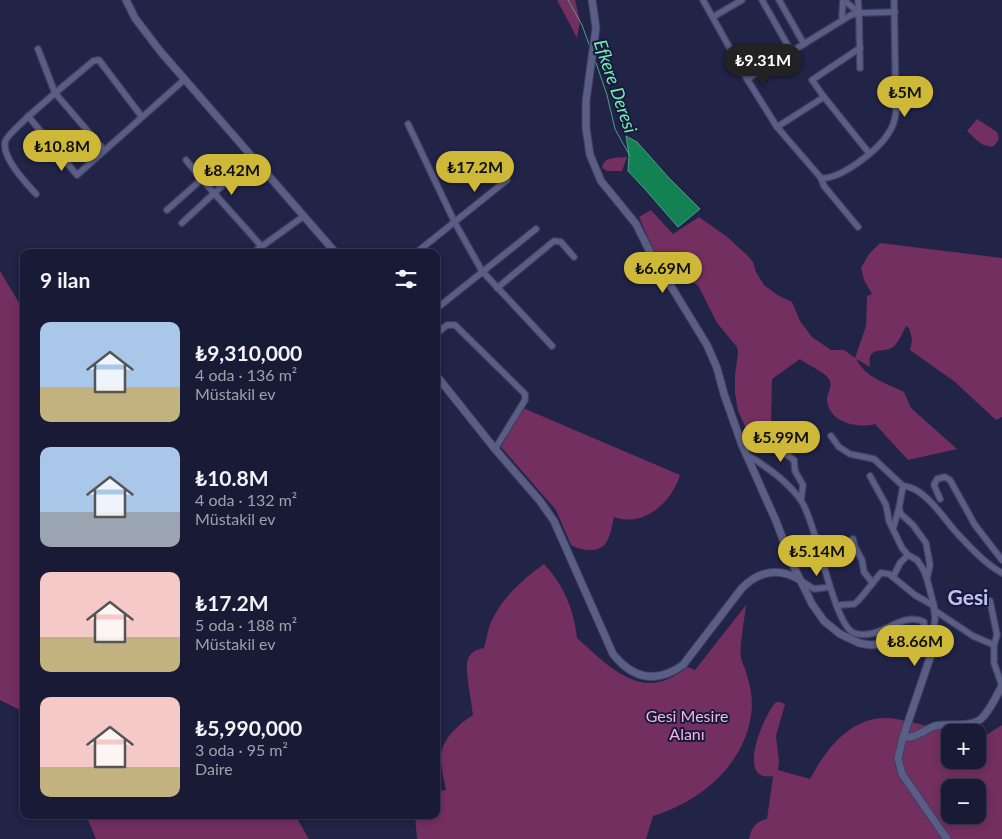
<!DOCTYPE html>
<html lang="tr">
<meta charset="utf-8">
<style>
:root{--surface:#191a35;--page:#262741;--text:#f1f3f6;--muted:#9fa1ad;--line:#373850;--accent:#ceb837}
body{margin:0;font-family:Lato,sans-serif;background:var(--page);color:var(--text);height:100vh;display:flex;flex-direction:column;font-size:19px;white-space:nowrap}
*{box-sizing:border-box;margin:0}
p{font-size:16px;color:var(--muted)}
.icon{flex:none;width:28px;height:28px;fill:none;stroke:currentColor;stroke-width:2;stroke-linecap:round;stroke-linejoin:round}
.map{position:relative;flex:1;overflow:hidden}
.details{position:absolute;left:20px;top:249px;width:420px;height:570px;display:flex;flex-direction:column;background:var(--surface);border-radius:10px;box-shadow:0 2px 8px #0003,0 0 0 1px var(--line)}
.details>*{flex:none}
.fabs{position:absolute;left:941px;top:724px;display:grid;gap:10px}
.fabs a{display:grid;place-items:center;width:45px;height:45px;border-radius:10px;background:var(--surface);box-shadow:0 2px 8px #0003,0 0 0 1px var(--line);font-size:25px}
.price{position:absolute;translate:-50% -42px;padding:0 11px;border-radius:18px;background:var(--accent);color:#111;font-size:16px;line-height:32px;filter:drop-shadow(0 1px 2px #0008)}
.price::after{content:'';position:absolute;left:50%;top:30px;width:15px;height:11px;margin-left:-8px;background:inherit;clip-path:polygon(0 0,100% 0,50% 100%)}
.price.active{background:#222;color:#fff}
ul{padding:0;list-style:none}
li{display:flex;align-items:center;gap:15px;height:125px;padding:0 20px}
li span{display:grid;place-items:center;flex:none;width:140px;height:100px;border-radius:10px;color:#555}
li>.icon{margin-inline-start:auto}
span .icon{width:60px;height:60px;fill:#fffc;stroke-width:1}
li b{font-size:21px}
h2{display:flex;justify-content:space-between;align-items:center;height:60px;padding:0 20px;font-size:21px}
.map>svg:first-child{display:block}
.green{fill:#722f60;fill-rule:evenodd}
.water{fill:#128154;stroke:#509e86}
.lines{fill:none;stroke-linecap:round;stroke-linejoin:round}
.stream{stroke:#509e86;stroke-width:1}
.minor-casing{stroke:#3f3f5d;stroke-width:8}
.tertiary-casing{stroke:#3f3f5d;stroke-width:9}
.minor{stroke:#5a5e87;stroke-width:5.5}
.tertiary{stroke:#5a5e87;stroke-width:7}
.labels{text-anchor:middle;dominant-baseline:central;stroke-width:4;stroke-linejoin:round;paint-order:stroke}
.park-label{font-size:16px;fill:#f4b6e0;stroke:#18193c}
.water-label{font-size:18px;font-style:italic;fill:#71f2b1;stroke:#18193c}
.district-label{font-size:21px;font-weight:bold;fill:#bec4f3;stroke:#18193c}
</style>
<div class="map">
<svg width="1002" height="839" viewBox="0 0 1002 839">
<rect width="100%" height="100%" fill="#212347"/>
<!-- green -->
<g class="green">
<path d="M557,0h18l5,21 -3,17z"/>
<path d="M977,119l20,13 2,7 -5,7c-11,3 -19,-8 -27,-15z"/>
<path d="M627,157l-5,14h-14l-6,-3c2,-12 15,-10 25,-11z"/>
<path d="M651,210l22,24 26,-17 27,19 21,19 6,7 3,10 8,13 15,11 13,6 8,19 12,16 19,13h13l11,8 11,-32 1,-30 5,-2 -8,-14 -3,-12 8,-14 11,-11 122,15v159l-6,3 -41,-38 -45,-32 2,-11 -3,-11 -3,-2c-3,6 -7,16 -13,21 -8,7 -27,-3 -23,20l-14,-8c10,19 30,24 48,33l7,16 46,41 -49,11 -33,-36c-18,5 -48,-2 -48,-26 1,-7 6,-12 2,-19 -4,-7 -22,-14 -29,-20l-28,20 -1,43 -25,6 -8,-17 -3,-18v-18l3,-23 -1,-5 -20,-24 -19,-38 -13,-6 -10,1 -22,-31 -14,-32z"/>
<path d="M0,271l24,40v401l-24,-12z"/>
<path d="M523,408l157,67c-8,27 -36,53 -66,42 -2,8 -3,17 -7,24 -6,13 -26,10 -36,4l-15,-35 -55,-63z"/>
<path d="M544,564c20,21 30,46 33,74 24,21 56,57 91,41 7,-3 14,-8 20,-12l7,3 51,-65c-1,12 -7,42 -5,53 1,5 4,10 5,14 4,11 6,23 6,34 -3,55 -49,95 -99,110l-7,23h-229l-2,-24h21v-24l10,-1c-2,-10 -5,-21 -5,-31 -1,-19 18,-35 32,-44 -1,-12 -9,-47 -5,-56 3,-7 9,-10 16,-11 3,-10 4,-21 9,-30 11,-22 31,-40 51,-54z"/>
<path d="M776,702h4l5,2 -9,32 3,26 -1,8 32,9c15,-28 39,-61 75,-61 17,0 48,10 65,14v28h28v-21h2l22,-14v114h-253c2,-11 7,-18 18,-20l6,-43c-38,7 -10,-60 3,-74zM950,788h28v27h-28z"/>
<path d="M86,815h209l14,24h-213z"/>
</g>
<!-- water -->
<path class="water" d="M626,136l11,6 32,36 31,31 -22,18 -34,-39 -16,-17 1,-16z"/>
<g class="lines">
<!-- stream -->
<g class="stream">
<path d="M568,0l14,25 8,22"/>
<path d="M595,60l12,35 8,34 15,27"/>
</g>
<defs>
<g id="minor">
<path d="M703,0l44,79 30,48 44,51 3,8 34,41"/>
<path d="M762,0l29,51"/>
<path d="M779,0l25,44"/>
<path d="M844,0l15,13 1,55"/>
<path d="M858,0l1,13"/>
<path d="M713,17l29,-17"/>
<path d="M843,19l-1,-3 1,-16"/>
<path d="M860,48l-48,32 12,17 45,56"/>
<path d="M38,49l17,44 49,57"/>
<path d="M747,79l104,-64 8,-2 36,-1"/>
<path d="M28,116l49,59 108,-96"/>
<path d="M408,124l47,99 27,48 70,75"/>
<path d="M777,127l47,-30"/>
<path d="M186,160c24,30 51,58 76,87"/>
<path d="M821,178c19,2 57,-28 67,-44 5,-7 7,-14 8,-22l-2,-112"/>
<path d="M36,194c-10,-11 -34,-36 -31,-52 2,-11 75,-69 88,-81l6,-1 43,57"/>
<path d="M167,210l35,-31"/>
<path d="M182,223l70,-65"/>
<path d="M254,252l50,-36"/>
<path d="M417,252l90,-72"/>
<path d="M497,288l57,-47 7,1 13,15"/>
<path d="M436,309l100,-80"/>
<path d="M436,334l11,-9h8l70,69v6l-30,49"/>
<path d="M769,429l6,17 19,14 1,11 8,14 -2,15"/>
<path d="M831,436l8,11 11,7 24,5 29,27c21,1 39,30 52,45 13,14 30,33 47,42"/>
<path d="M747,455c19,11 40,26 53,44 17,23 33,126 54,134 25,9 47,-23 70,-11l-1,8"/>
<path d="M870,476l16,29 3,16 13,27 6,7 9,5 6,9 4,10"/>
<path d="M903,486l-4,22 2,6 12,11 13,18 4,22 -3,14 7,27 1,14 -3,16"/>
<path d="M940,499l-6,-14 3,-6 8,-2 5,3 25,45 27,35"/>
<path d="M893,529l6,-21"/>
<path d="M853,539l2,8 7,13 2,12 8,10"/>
<path d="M893,577l7,-14 8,-8"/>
<path d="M800,580l14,9 16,-2"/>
<path d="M990,601l7,34 -3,10"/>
<path d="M837,606c5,-2 11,-1 17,-2 4,-1 22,-26 27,-31l8,1 26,21 19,11"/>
<path d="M934,610l39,26 21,9v18l8,23"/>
</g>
<g id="tertiary">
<path d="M126,0l9,18 25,33 175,201"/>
<path d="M592,0l4,28 -10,73v27l4,27 11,26 35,43 14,28 57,93 10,23 7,26 18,51 34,76 16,42 20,41 12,17 16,13 19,9 11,2 11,-1 35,-13 7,-1 9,6 1,13 -30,88 -5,21 4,16 45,65"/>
<path d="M436,375l59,74 45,52 14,20 59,133c20,25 43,30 70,11l59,-77c17,-17 37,-21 58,-8"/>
<path d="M903,737c12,2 21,-7 32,-11 14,-3 34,2 46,-7 9,-8 15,-23 21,-33"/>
</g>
</defs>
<!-- minor casing -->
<use href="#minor" class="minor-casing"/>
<!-- tertiary casing -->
<use href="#tertiary" class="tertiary-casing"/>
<!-- minor -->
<use href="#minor" class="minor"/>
<!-- tertiary -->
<use href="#tertiary" class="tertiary"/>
</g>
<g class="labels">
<!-- park labels -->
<g class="park-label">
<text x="687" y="715">Gesi Mesire<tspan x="687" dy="18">Alanı</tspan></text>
</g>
<!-- water labels -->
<g class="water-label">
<text transform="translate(616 86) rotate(71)">Efkere Deresi</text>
</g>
<!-- district labels -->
<g class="district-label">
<text x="968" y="596">Gesi</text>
</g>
</g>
</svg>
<div class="fabs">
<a>+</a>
<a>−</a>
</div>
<b class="price active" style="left:763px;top:86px">₺9.31M</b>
<b class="price" style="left:905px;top:118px">₺5M</b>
<b class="price" style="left:62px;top:172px">₺10.8M</b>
<b class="price" style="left:475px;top:193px">₺17.2M</b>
<b class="price" style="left:232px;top:196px">₺8.42M</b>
<b class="price" style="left:663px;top:294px">₺6.69M</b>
<b class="price" style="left:781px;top:463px">₺5.99M</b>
<b class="price" style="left:817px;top:577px">₺5.14M</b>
<b class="price" style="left:915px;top:667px">₺8.66M</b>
<section class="details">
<h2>9 ilan<svg class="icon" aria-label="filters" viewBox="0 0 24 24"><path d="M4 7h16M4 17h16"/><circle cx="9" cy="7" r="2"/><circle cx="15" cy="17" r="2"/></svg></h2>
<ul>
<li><span style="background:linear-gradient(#a9c7e8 65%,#c2b280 0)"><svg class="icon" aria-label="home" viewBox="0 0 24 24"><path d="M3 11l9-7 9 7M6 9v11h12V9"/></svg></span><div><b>₺9,310,000</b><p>4 oda · 136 m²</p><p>Müstakil ev</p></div></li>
<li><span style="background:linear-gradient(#a9c7e8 65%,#9aa5b1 0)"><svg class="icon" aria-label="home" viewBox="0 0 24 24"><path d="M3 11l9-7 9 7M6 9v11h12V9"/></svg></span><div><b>₺10.8M</b><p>4 oda · 132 m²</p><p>Müstakil ev</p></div></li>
<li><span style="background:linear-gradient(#f6c9c9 65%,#c2b280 0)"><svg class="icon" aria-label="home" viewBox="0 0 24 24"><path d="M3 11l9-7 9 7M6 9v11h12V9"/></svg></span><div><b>₺17.2M</b><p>5 oda · 188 m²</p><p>Müstakil ev</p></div></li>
<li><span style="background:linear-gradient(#f6c9c9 70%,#c2b280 0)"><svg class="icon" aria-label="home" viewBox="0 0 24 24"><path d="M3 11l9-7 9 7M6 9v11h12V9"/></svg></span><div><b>₺5,990,000</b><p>3 oda · 95 m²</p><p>Daire</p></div></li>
</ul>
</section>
</div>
